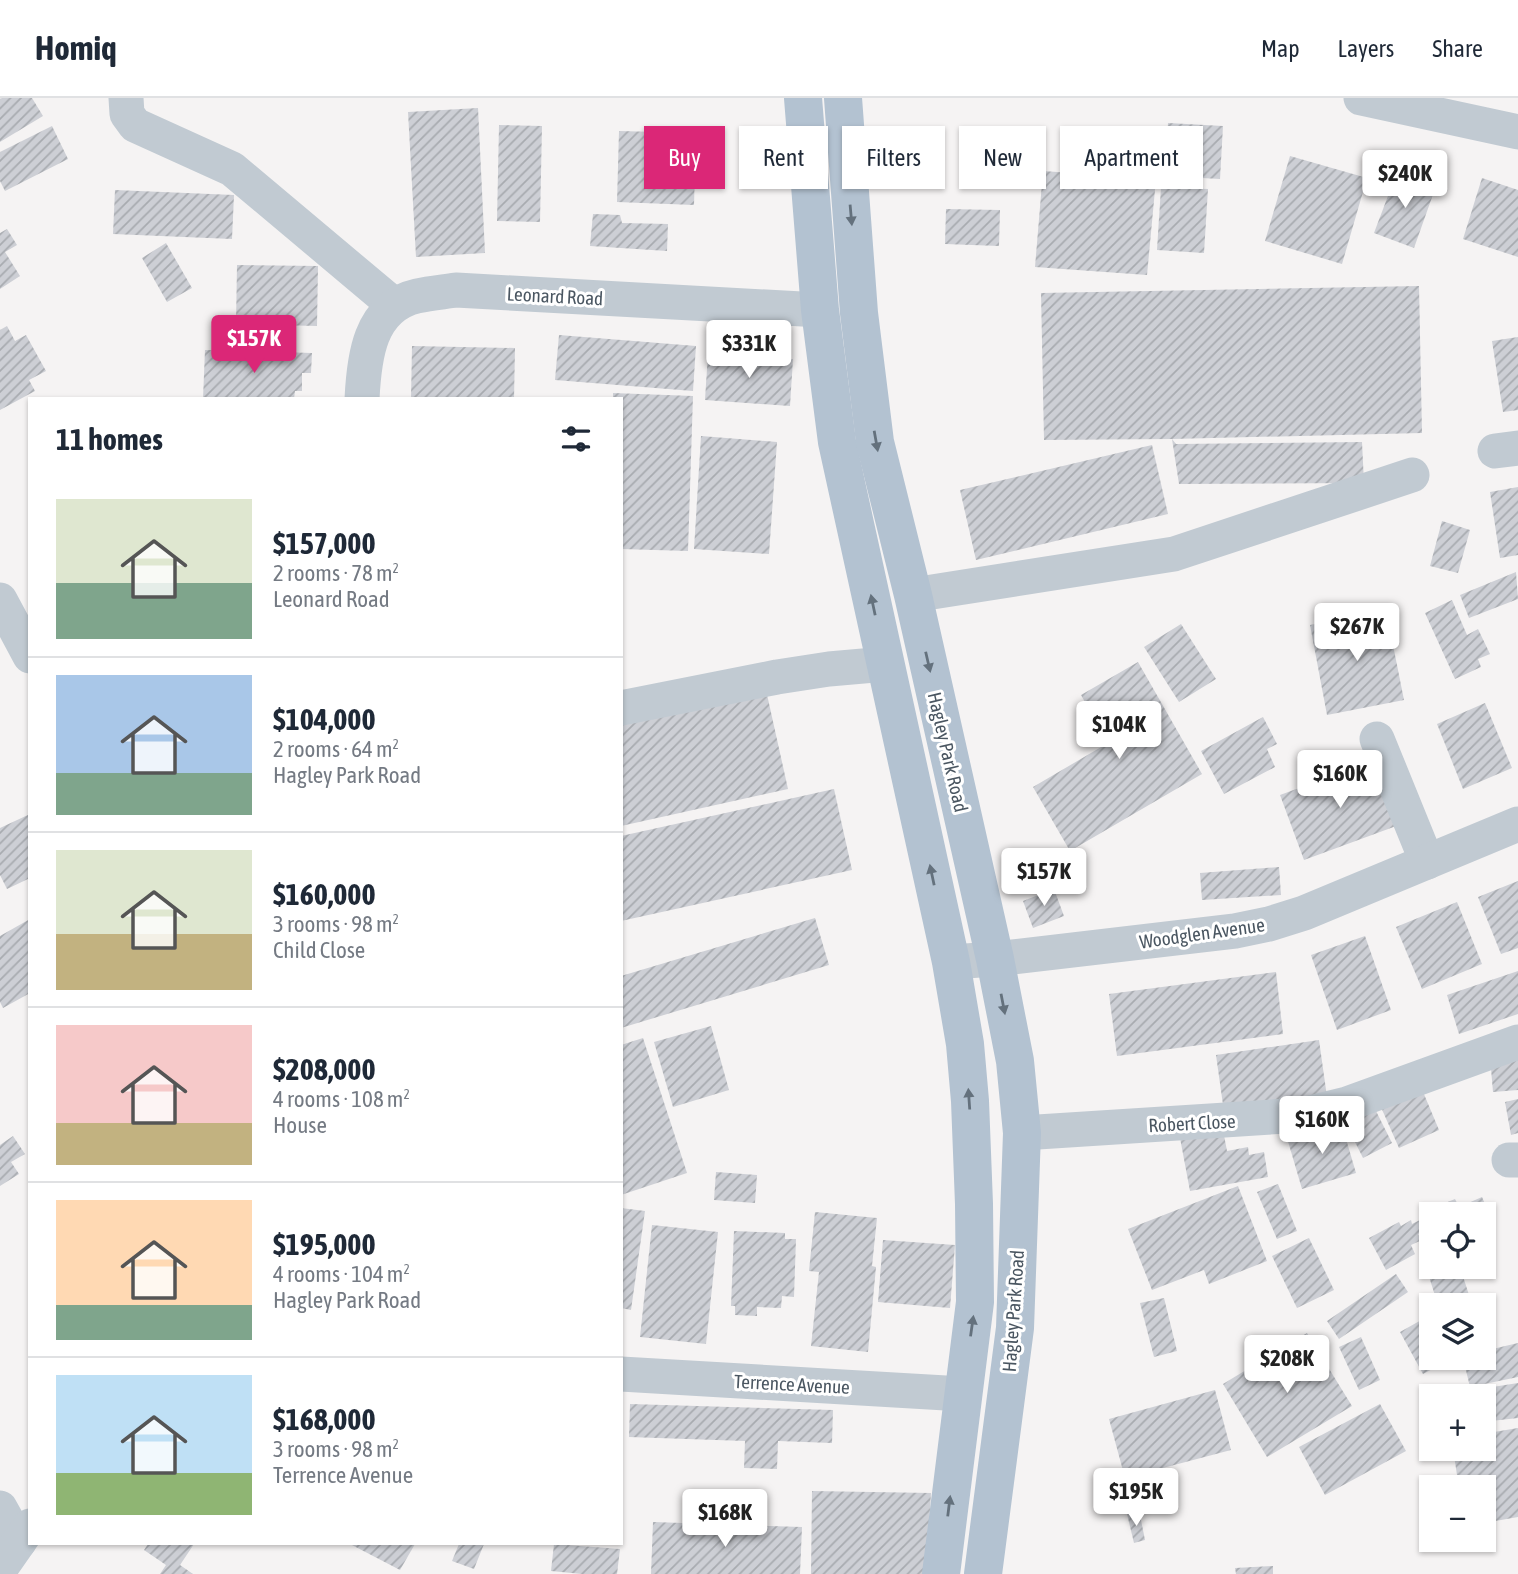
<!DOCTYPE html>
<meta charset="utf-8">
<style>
:root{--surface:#fff;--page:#f6f6f7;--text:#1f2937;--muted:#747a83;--line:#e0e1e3;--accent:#db2777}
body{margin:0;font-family:"Asap Condensed",sans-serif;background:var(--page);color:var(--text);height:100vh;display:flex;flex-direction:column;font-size:26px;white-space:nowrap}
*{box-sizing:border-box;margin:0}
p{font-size:23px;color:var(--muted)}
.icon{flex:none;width:38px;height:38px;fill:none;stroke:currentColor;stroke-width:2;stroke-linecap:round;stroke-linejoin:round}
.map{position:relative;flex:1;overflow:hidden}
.side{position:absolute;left:28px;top:299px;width:595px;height:1148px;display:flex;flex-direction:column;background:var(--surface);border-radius:0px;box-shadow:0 2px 5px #0004}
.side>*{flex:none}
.hud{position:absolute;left:644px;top:28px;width:665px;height:63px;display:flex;gap:14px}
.buttons{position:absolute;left:1419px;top:1104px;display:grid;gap:14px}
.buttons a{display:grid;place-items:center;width:77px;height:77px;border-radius:0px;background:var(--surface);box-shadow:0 2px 5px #0004;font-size:35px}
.price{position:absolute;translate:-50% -60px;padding:0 16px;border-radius:7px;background:#fff;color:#222;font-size:23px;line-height:46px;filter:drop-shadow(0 2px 4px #0008)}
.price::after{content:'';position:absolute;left:50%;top:42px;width:21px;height:16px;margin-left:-10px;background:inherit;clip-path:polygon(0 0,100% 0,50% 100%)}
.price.on{background:var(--accent);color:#fff}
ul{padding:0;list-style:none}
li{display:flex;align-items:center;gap:21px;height:175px;padding:0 28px}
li+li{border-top:2px solid var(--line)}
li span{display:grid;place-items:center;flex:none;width:196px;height:140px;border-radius:0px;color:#555}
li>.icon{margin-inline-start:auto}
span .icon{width:84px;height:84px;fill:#fffc;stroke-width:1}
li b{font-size:30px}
h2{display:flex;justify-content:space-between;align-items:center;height:84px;padding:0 28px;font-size:30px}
.tag{padding:0 24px;border-radius:0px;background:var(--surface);box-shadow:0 2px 5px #0004;font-size:24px;line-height:63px}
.tag.on{background:var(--accent);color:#fff}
header{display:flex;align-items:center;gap:42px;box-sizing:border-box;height:98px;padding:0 35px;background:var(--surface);border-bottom:2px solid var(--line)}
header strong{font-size:33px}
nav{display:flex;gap:38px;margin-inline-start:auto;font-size:24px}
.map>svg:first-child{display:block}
.building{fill:url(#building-hatch)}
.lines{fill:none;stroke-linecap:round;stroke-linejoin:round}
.minor{stroke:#c1cad2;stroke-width:35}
.major{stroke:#b3c2d1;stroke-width:38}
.oneway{fill:#64717d}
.labels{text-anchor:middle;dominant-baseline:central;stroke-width:6;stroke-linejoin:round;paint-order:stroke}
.street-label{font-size:19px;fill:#4a5661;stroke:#fff}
</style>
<header>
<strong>Homiq</strong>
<nav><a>Map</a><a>Layers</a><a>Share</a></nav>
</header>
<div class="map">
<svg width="1518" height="1476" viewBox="0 0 1518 1476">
<defs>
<pattern id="building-hatch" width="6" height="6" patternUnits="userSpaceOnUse" patternTransform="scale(1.75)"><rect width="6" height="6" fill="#cdcfd5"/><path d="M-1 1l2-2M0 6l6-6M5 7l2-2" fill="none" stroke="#a8abb0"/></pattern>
</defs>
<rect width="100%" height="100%" fill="#f5f3f3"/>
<!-- building -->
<g class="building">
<path d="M2,0h30l11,18 -43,26v-43z"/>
<path d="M478,10l7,145 -69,4 -8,-145z"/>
<path d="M1168,25l55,3 -3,53 -55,-3z"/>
<path d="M499,27l43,1 -2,96 -43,-1z"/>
<path d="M52,28l16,33 -63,32 -5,-10v-29z"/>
<path d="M619,33l77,2 -2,72 -77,-3z"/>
<path d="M1290,58l77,22 -25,86 -77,-23z"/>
<path d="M1043,73l113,8 -9,96 -112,-8z"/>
<path d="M1397,74l39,14 -22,62 -40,-15z"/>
<path d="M1482,80l36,12v67l-55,-18z"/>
<path d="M1161,89l47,2 -4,64 -47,-3z"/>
<path d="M115,92l119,5 -2,44 -119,-5z"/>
<path d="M946,111l54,1 -1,36 -54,-2z"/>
<path d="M593,116l27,1 2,8 46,1 -1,27 -77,-5z"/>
<path d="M7,131l10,16 -12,7 15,24 -20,13v-56z"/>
<path d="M166,145l26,45 -25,14 -25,-44z"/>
<path d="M237,167l81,1 -1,60 -81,-2z"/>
<path d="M1419,188l3,147 -250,6 4,5 186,-2 2,41 -185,1 -7,-45 -128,1 -3,-147z"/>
<path d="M7,228l8,15 11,-6 20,36 -17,9 6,11 -35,19v-80z"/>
<path d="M559,237l137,11 -3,45 -138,-11z"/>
<path d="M1518,239v73l-15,2 -11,-71z"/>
<path d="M412,248l103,2 -1,51h-103z"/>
<path d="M205,252l107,3 -1,20h-9v18h-7l-1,8h-91z"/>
<path d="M708,255l85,6 -3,47 -85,-6z"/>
<path d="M613,295l80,3 -5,155 -67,-2v-150h-8z"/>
<path d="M701,338l76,6 -8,112 -75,-5z"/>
<path d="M1152,347l16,69 -192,46 -16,-70z"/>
<path d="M1518,389v68l-18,3 -10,-66z"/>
<path d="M1442,423l28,9 -12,43 -28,-7z"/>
<path d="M1516,474l2,27 -49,19 -9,-23z"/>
<path d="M1452,502l15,35 11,-6 12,25 -12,5 3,8 -26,12 -30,-66z"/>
<path d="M1386,512l18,90 -77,15 -17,-90z"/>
<path d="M1181,526l35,55 -37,23 -35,-55z"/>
<path d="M1138,564l64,112 -132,77 -37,-64 75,-44 -27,-48z"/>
<path d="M766,592l22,99 -167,37v-105z"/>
<path d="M1485,605l27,65 -49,21 -26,-65z"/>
<path d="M1263,619l14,27 -10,5 8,18 -51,27 -23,-43z"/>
<path d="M1375,662l24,65 -95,35 -24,-65z"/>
<path d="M834,691l18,81 -231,51v-85z"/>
<path d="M30,716v64l-23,11 -7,-14v-47z"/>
<path d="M1279,769l2,28 -79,5 -2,-27z"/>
<path d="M1518,783v67l-17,6 -23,-57z"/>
<path d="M1054,791l10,27 -31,12 -10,-27z"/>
<path d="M1457,804l25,62 -60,25 -26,-62z"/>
<path d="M815,820l14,47 -208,63v-52z"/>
<path d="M30,821v74l-27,15 -3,-6v-66z"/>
<path d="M1365,838l26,74 -54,20 -26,-75z"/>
<path d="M1518,873v43l-59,20 -12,-39z"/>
<path d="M1276,874l7,62 -166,22 -8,-62z"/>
<path d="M711,928l18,64 -56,17 -19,-65z"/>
<path d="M643,940l44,135 -66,22v-150z"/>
<path d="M1319,942l8,57 -103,15 -8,-57z"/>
<path d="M1518,956v36l-25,2 -3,-35z"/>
<path d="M1421,989l18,43 -40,18 -19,-43z"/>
<path d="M1518,1001v34l-7,2 -6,-33z"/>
<path d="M1372,1005l20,40 -29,15 -20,-40z"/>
<path d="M1341,1024l15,51 -54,16 -15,-51z"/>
<path d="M1223,1032l4,21 21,-4 1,8 15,-3 4,25 -78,14 -10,-53z"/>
<path d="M13,1038l12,18 -14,8 8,12 -19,12v-41z"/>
<path d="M716,1074l41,3 -2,28 -41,-3z"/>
<path d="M1278,1086l19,47 -20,8 -20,-47z"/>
<path d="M1238,1088l29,75 -58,23 -5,-14 -52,20 -24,-61z"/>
<path d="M1482,1099l10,23 -8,4v-10h-52l-1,10 -5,-13 29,-12 4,8z"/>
<path d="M621,1110l24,3 -14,99 -10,-2z"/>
<path d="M815,1114l62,6 -5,48 4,1 -8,85 -57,-6 8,-74 -10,-1z"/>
<path d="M1411,1122l1,4 8,-4 6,10 -8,4 4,6 -11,5 4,9 -29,16 -17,-32 30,-16 2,4z"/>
<path d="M652,1127l66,7 -12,112 -66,-7z"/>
<path d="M734,1133l51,2v6h11l-2,58 -12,-1 -1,12 -24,-1v9l-22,-1v-9h-4z"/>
<path d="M1309,1140l25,52 -37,18 -25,-52z"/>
<path d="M883,1142l72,5 -5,63 -72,-6z"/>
<path d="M1432,1163v6h28l9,28 -31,10 -13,-41z"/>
<path d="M1396,1176l12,18 -69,47 -12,-18z"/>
<path d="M1164,1200l13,53 -23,6 -14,-54z"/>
<path d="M1432,1216v44h21l-30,16 -23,-42z"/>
<path d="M1307,1235l45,73 -85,51 -44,-73z"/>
<path d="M1361,1239l19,43 -21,10 -20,-43z"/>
<path d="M1518,1245v34l-48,10 -7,-29h21v-7z"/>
<path d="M1518,1285v35l-27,3 -5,-33z"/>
<path d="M1215,1292l16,60 -106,28 -16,-59z"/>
<path d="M630,1306l203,6 -1,33 -54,-2 -1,28 -33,-1 1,-27 -116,-4z"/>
<path d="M1380,1306l26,47 -81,44 -26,-48z"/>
<path d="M1518,1330v89l-34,6v-35h-25l-6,-39h31v-8l11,-2 -1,-7z"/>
<path d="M812,1393l119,2 -5,81h-115z"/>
<path d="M1127,1416l13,1 5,25 -11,3z"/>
<path d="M653,1424l149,5 -2,47h-149z"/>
<path d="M148,1446h46l-14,21 13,9h-33l6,-9 -22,-15z"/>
<path d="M350,1446h65l-15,26z"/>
<path d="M459,1446h25l-10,25 -22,-8z"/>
<path d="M554,1446l66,5 -3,25h-35l-31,-3z"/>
<path d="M1273,1468v8h-37l-1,-6z"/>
</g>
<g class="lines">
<!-- minor -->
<g class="minor">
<path d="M126,0l1,16 8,11 97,44 162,136"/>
<path d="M1361,0l157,34"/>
<path d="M362,301c2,-41 7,-92 55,-103 13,-3 26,-4 39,-6l364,20"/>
<path d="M1495,353l23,-3"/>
<path d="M913,497l261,-41 238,-79"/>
<path d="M0,502l30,56"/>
<path d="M621,610l156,-31 52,-8 57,-5"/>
<path d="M1377,641l50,123"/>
<path d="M951,864l44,-3 240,-28 34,-7 35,-11 214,-89"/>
<path d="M1022,1035l280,-18 45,-11 171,-62"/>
<path d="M1509,1062h9"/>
<path d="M621,1276l342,20"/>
<path d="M0,1410l19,34"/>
<path d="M0,1471l30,-43"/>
</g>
<!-- major -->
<g class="major">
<path d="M803,0l17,212 17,132 114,520 14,82 5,57 4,103 1,98 -34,272"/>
<path d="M843,0l16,215 16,129 38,153 82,364 20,102 7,72 -7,195 -32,246"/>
</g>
</g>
<!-- one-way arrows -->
<defs><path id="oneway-solid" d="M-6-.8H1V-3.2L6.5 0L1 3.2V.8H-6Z" transform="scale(1.75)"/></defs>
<g class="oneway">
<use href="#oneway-solid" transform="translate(851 117) rotate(85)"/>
<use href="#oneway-solid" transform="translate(876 343) rotate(80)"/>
<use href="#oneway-solid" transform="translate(873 507) rotate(-102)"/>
<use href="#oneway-solid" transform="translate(928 564) rotate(77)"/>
<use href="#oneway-solid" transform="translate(932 777) rotate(-102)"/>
<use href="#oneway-solid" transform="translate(1003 906) rotate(79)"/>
<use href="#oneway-solid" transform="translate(969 1001) rotate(-94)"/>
<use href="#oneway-solid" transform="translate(972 1228) rotate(-82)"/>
<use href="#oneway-solid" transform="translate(949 1408) rotate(-83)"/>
</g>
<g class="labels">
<!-- street labels -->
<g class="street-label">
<text transform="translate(555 198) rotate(3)">Leonard Road</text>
<text transform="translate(948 654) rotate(77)">Hagley Park Road</text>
<text transform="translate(1202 835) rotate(-8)">Woodglen Avenue</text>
<text transform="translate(1192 1025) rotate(-3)">Robert Close</text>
<text transform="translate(1013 1213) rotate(-86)">Hagley Park Road</text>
<text transform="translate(792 1286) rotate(3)">Terrence Avenue</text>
</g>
</g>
</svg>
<div class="buttons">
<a><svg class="icon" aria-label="locate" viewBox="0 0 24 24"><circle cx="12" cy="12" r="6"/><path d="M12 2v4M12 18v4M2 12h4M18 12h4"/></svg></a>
<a><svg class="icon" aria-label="layers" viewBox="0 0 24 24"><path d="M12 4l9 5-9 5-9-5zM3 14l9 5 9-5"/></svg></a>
<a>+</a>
<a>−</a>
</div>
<b class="price" style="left:1405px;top:112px">$240K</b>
<b class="price on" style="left:254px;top:277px">$157K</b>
<b class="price" style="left:749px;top:282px">$331K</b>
<b class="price" style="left:1357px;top:565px">$267K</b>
<b class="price" style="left:1119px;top:663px">$104K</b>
<b class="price" style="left:1340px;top:712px">$160K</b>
<b class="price" style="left:1044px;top:810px">$157K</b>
<b class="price" style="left:1322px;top:1058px">$160K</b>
<b class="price" style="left:1287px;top:1297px">$208K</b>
<b class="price" style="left:1136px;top:1430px">$195K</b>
<b class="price" style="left:725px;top:1451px">$168K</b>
<div class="hud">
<a class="tag on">Buy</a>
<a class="tag">Rent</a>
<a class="tag">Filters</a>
<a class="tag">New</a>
<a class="tag">Apartment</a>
</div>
<section class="side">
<h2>11 homes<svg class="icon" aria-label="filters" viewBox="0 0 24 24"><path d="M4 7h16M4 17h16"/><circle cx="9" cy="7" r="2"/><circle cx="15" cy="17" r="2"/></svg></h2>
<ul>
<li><span style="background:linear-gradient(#dfe7d0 60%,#7fa58c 0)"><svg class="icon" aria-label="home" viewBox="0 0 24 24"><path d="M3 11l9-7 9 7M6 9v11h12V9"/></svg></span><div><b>$157,000</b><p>2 rooms · 78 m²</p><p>Leonard Road</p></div></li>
<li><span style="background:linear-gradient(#a9c7e8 70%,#7fa58c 0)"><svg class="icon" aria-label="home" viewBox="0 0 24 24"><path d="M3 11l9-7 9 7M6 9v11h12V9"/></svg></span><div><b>$104,000</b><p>2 rooms · 64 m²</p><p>Hagley Park Road</p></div></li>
<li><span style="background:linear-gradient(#dfe7d0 60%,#c2b280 0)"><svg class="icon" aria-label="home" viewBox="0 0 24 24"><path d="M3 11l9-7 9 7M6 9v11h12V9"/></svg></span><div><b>$160,000</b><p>3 rooms · 98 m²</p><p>Child Close</p></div></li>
<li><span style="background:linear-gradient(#f6c9c9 70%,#c2b280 0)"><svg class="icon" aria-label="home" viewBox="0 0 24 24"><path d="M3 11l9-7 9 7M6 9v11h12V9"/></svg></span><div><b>$208,000</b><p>4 rooms · 108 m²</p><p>House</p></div></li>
<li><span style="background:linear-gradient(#ffd9b3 75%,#7fa58c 0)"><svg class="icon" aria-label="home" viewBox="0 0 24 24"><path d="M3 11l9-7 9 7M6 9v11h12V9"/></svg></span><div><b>$195,000</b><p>4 rooms · 104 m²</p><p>Hagley Park Road</p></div></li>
<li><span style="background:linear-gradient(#bfe0f5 70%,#8fb573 0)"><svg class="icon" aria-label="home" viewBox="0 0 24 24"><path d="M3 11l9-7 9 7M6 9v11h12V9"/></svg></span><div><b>$168,000</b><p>3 rooms · 98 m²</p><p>Terrence Avenue</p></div></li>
</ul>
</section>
</div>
